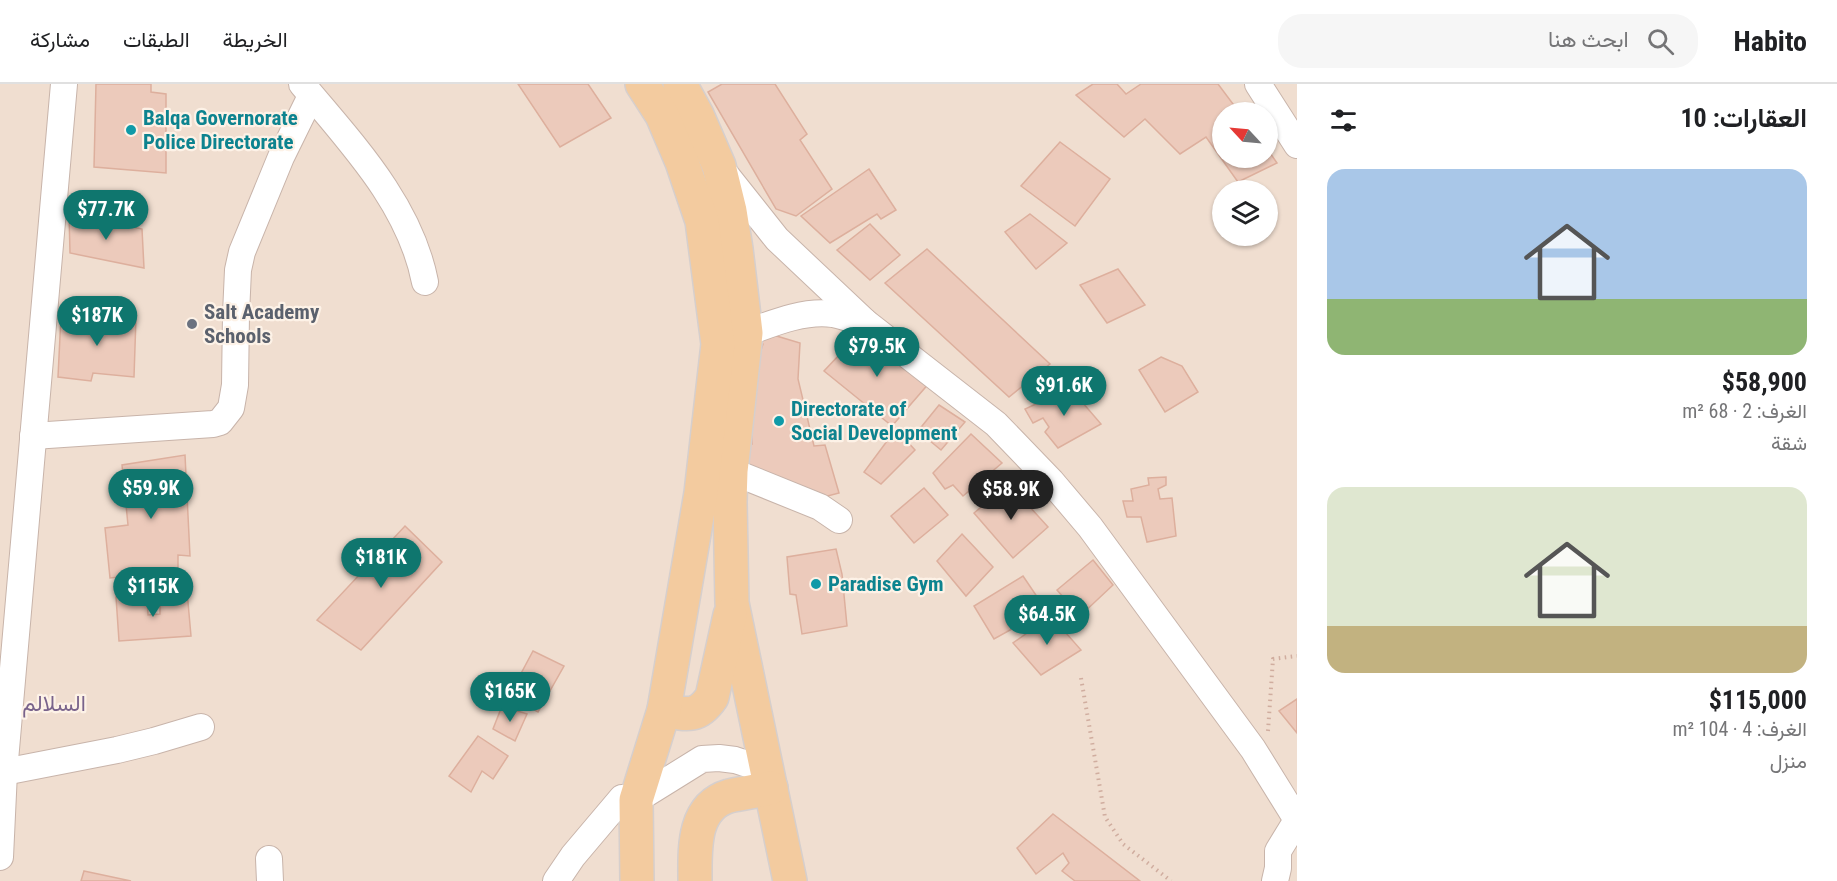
<!DOCTYPE html>
<html lang="ar">
<meta charset="utf-8">
<style>
:root{--surface:#fff;--page:#f6f6f6;--text:#202124;--muted:#757577;--line:#e0e0e0;--accent:#0f766e}
body{margin:0;font-family:"Roboto Condensed",Vazirmatn,sans-serif;background:var(--page);color:var(--text);direction:rtl;height:100vh;display:flex;flex-direction:column;font-size:22px;white-space:nowrap}
*{box-sizing:border-box;margin:0}
p{font-size:20px;color:var(--muted)}
.icon{flex:none;width:33px;height:33px;fill:none;stroke:currentColor;stroke-width:2;stroke-linecap:round;stroke-linejoin:round}
.map{position:relative;flex:1;overflow:hidden;direction:ltr}
.side{display:flex;flex-direction:column;background:var(--surface);width:540px}
.side>*{flex:none}
.needle{width:39px;rotate:296deg}
.controls{position:absolute;left:1212px;top:18px;display:grid;gap:12px}
.controls a{display:grid;place-items:center;width:66px;height:66px;border-radius:50%;background:var(--surface);box-shadow:0 2px 4px #0004;font-size:30px}
.price{position:absolute;translate:-50% -51px;padding:0 14px;border-radius:21px;background:var(--accent);color:#fff;font-size:20px;line-height:39px;filter:drop-shadow(0 2px 3px #0008)}
.price::after{content:'';position:absolute;left:50%;top:36px;width:18px;height:14px;margin-left:-9px;background:inherit;clip-path:polygon(0 0,100% 0,50% 100%)}
.price.active{background:#222;color:#fff}
ul{padding:0;list-style:none}
li{display:grid;align-content:center;gap:12px;height:318px;padding:0 30px}
li span{display:grid;place-items:center;height:186px;border-radius:18px;color:#555}
li>.icon{margin-inline-start:auto}
span .icon{width:108px;height:108px;fill:#fffc;stroke-width:1}
li b{font-size:26px}
h2{display:flex;justify-content:space-between;align-items:center;height:72px;padding:0 30px;font-size:26px}
header{display:flex;align-items:center;gap:36px;box-sizing:border-box;height:84px;padding:0 30px;background:var(--surface);border-bottom:2px solid var(--line)}
header strong{font-size:28px}
nav{display:flex;gap:33px;margin-inline-start:auto;font-size:21px}
.search{width:420px;height:54px;background:var(--page);display:flex;align-items:center;gap:15px;box-sizing:border-box;padding:0 21px;border-radius:24px;color:var(--muted);font-size:22px}
main{display:flex;flex:1;min-height:0}
.map>svg:first-child{display:block}
.residential{fill:#f0ded0;fill-rule:evenodd}
.building{fill:#eccabb;stroke:#ddaf9d;stroke-width:1.5}
.lines{fill:none;stroke-linecap:round;stroke-linejoin:round}
.minor-casing{stroke:#c8b4aa;stroke-width:28}
.major-casing{stroke:#d6cfcd;stroke-width:36}
.path{stroke:#d0ad9f;stroke-width:4;stroke-dasharray:1.5 4.5;stroke-linecap:butt}
.minor{stroke:#fff;stroke-width:26}
.major{stroke:#f3cb9f;stroke-width:33}
.culture-dot{fill:#0f9aa8;stroke:#fdf2e7;stroke-width:2}
.worship-dot{fill:#6b7280;stroke:#fdf2e7;stroke-width:2}
.labels{text-anchor:middle;dominant-baseline:central;stroke-width:4.5;stroke-linejoin:round;paint-order:stroke}
.culture-label{font-size:21px;font-weight:bold;fill:#0d838f;stroke:#fdf2e7;text-anchor:start}
.worship-label{font-size:21px;font-weight:bold;fill:#5b616d;stroke:#fdf2e7;text-anchor:start}
.neighbourhood-label{font-size:22px;fill:#79638b;stroke:#fdf2e7}
</style>
<header>
<strong>Habito</strong>
<div class="search"><svg class="icon" aria-label="search" viewBox="0 0 24 24"><circle cx="10" cy="10" r="6"/><path d="M15 15l6 6"/></svg>ابحث هنا</div>
<nav><a>الخريطة</a><a>الطبقات</a><a>مشاركة</a></nav>
</header>
<main>
<section class="side">
<h2>العقارات: 10<svg class="icon" aria-label="filters" viewBox="0 0 24 24"><path d="M4 7h16M4 17h16"/><circle cx="9" cy="7" r="2"/><circle cx="15" cy="17" r="2"/></svg></h2>
<ul>
<li><span style="background:linear-gradient(#a9c7e8 70%,#8fb573 0)"><svg class="icon" aria-label="home" viewBox="0 0 24 24"><path d="M3 11l9-7 9 7M6 9v11h12V9"/></svg></span><div><b>$58,900</b><p>الغرف: 2 · 68 m²</p><p>شقة</p></div></li>
<li><span style="background:linear-gradient(#dfe7d0 75%,#c2b280 0)"><svg class="icon" aria-label="home" viewBox="0 0 24 24"><path d="M3 11l9-7 9 7M6 9v11h12V9"/></svg></span><div><b>$115,000</b><p>الغرف: 4 · 104 m²</p><p>منزل</p></div></li>
</ul>
</section>
<div class="map">
<svg width="1297" height="797" viewBox="0 0 1297 797">
<rect width="100%" height="100%" fill="#f9ede1"/>
<!-- residential -->
<path class="residential" d="M0,0h1297v797h-1297zM1222,28h46v46h-46zM1222,106h46v46h-46z"/>
<!-- building -->
<g class="building">
<path d="M96,0h55v8l15,2v79l-72,-6z"/>
<path d="M518,0h70l23,34 -51,29z"/>
<path d="M722,0h53l32,50 -7,6 32,49 -36,27 -20,-7 -68,-117z"/>
<path d="M1093,0h24l9,10 15,-10h77l21,28h-17v46h46v-8l9,13 -39,19 -32,-45 -26,17 -35,-35 -21,18 -48,-42z"/>
<path d="M1060,58l50,37 -35,47 -54,-40z"/>
<path d="M869,85l27,41 -15,9 -4,-5 -47,29 -29,-27z"/>
<path d="M69,129l73,16 2,39 -74,-15z"/>
<path d="M1030,130l37,29 -31,26 -31,-37z"/>
<path d="M870,140l30,31 -30,25 -33,-30z"/>
<path d="M927,165l123,115 -41,33 -124,-114z"/>
<path d="M1118,185l27,36 -38,18 -27,-38z"/>
<path d="M61,232l75,1 -2,60 -41,-4 -2,8 -33,-4z"/>
<path d="M760,247l40,12 -2,36 16,67 11,-1 14,48 -19,5 -73,-26 -1,-27 6,-1 -1,-39 4,-1 2,-20 -2,-35 6,1 2,-6 -7,-4z"/>
<path d="M867,249l63,49 -38,44 -68,-55 34,-36z"/>
<path d="M1161,273l21,9 16,26 -33,20 -26,-42z"/>
<path d="M1070,304l31,36 -43,24 -13,-16 4,-5 -6,-9 -10,5 -8,-14z"/>
<path d="M939,321l26,17 -24,28 -23,-19z"/>
<path d="M896,345l19,21 -34,34 -17,-12z"/>
<path d="M971,350l31,29 -39,33 -10,-11 -8,4 -12,-16z"/>
<path d="M185,371l5,101 -12,-1v16l-68,7 -5,-50 23,-3 -6,-60z"/>
<path d="M1166,393v8l-8,4 2,10 12,-1 4,38 -29,6 -6,-25h-14l-4,-16h10l-2,-12 18,-4 -1,-7z"/>
<path d="M1009,400l39,43 -35,31 -39,-45z"/>
<path d="M924,404l24,27 -34,28 -23,-27z"/>
<path d="M405,442l37,36 -81,88 -44,-30z"/>
<path d="M962,450l31,33 -27,29 -29,-35z"/>
<path d="M836,465l6,25 5,52 -45,8 -6,-39 -6,-1 -3,-37z"/>
<path d="M1093,476l20,25 -33,31 -23,-26z"/>
<path d="M1023,492l23,34 -52,29 -20,-33z"/>
<path d="M187,507l4,45 -72,5 -3,-44 31,-2 1,20 12,-1v-17z"/>
<path d="M1051,532l30,34 -40,25 -28,-32z"/>
<path d="M533,567l31,15 -26,46 -29,-16z"/>
<path d="M1297,615v34l-18,-22z"/>
<path d="M502,622l25,8 -12,27 -22,-12z"/>
<path d="M478,652l30,20 -15,23 -11,-8 -11,21 -22,-16z"/>
<path d="M1053,730l87,67h-65l-13,-10 7,-8 -6,-10 -27,21 -19,-26z"/>
<path d="M84,787l47,10h-50z"/>
</g>
<g class="lines">
<defs>
<g id="minor">
<path d="M302,0c49,59 108,120 123,198"/>
<path d="M1258,0l39,61"/>
<path d="M723,87l54,68 88,83 131,102 55,57 39,46 163,222 44,71"/>
<path d="M746,249c27,-10 58,-23 87,-19 10,2 21,6 32,8"/>
<path d="M33,352l180,-12 7,-2 11,-14 4,-23 1,-71 2,-44 4,-18 39,-95 30,-61"/>
<path d="M731,387l89,36 19,13"/>
<path d="M4,688l113,-22 37,-9 47,-14"/>
<path d="M0,773l4,-85 60,-688"/>
<path d="M269,775l1,22"/>
<path d="M556,797l17,-25 49,-58 14,2 66,-41 17,-1 16,2 31,10"/>
<path d="M1275,797l3,-13v-17l19,-31"/>
</g>
<g id="major">
<path d="M680,0l17,31 22,51 11,45 6,38 10,84 -15,138 -1,31 2,101 58,278"/>
<path d="M664,626c23,5 34,8 48,-13l18,-82"/>
<path d="M637,797l-1,-81 28,-90 37,-217 17,-149 -16,-123 -20,-59 -20,-47 -20,-31"/>
<path d="M695,797c0,-31 -3,-74 34,-85 14,-3 28,-5 42,-8"/>
</g>
</defs>
<!-- minor casing -->
<use href="#minor" class="minor-casing"/>
<!-- major casing -->
<use href="#major" class="major-casing"/>
<!-- path -->
<g class="path">
<path d="M1081,594l24,139 18,27 48,37"/>
<path d="M1268,647l5,-72 24,-3"/>
</g>
<!-- minor -->
<use href="#minor" class="minor"/>
<!-- major -->
<use href="#major" class="major"/>
</g>
<!-- markers -->
<g class="culture-dot">
<circle cx="131" cy="46" r="6"/>
<circle cx="779" cy="337" r="6"/>
<circle cx="816" cy="500" r="6"/>
</g>
<circle class="worship-dot" cx="192" cy="240" r="6"/>
<g class="labels">
<!-- culture labels -->
<g class="culture-label">
<text x="143" y="34">Balqa Governorate<tspan x="143" dy="24">Police Directorate</tspan></text>
<text x="791" y="325">Directorate of<tspan x="791" dy="24">Social Development</tspan></text>
<text x="828" y="500">Paradise Gym</text>
</g>
<!-- worship labels -->
<g class="worship-label">
<text x="204" y="228">Salt Academy<tspan x="204" dy="24">Schools</tspan></text>
</g>
<!-- neighbourhood labels -->
<g class="neighbourhood-label">
<text x="54" y="619">السلالم</text>
</g>
</g>
</svg>
<div class="controls">
<a><svg class="needle" viewBox="-14 -14 28 28"><path d="M0-13l5 13h-10z" fill="#e53935"/><path d="M0 13l5-13h-10z" fill="#757577"/></svg></a>
<a><svg class="icon" aria-label="layers" viewBox="0 0 24 24"><path d="M12 4l9 5-9 5-9-5zM3 14l9 5 9-5"/></svg></a>
</div>
<b class="price" style="left:106px;top:157px">$77.7K</b>
<b class="price" style="left:97px;top:263px">$187K</b>
<b class="price" style="left:877px;top:294px">$79.5K</b>
<b class="price" style="left:1064px;top:333px">$91.6K</b>
<b class="price" style="left:151px;top:436px">$59.9K</b>
<b class="price active" style="left:1011px;top:437px">$58.9K</b>
<b class="price" style="left:381px;top:505px">$181K</b>
<b class="price" style="left:153px;top:534px">$115K</b>
<b class="price" style="left:1047px;top:562px">$64.5K</b>
<b class="price" style="left:510px;top:639px">$165K</b>
</div>
</main>
